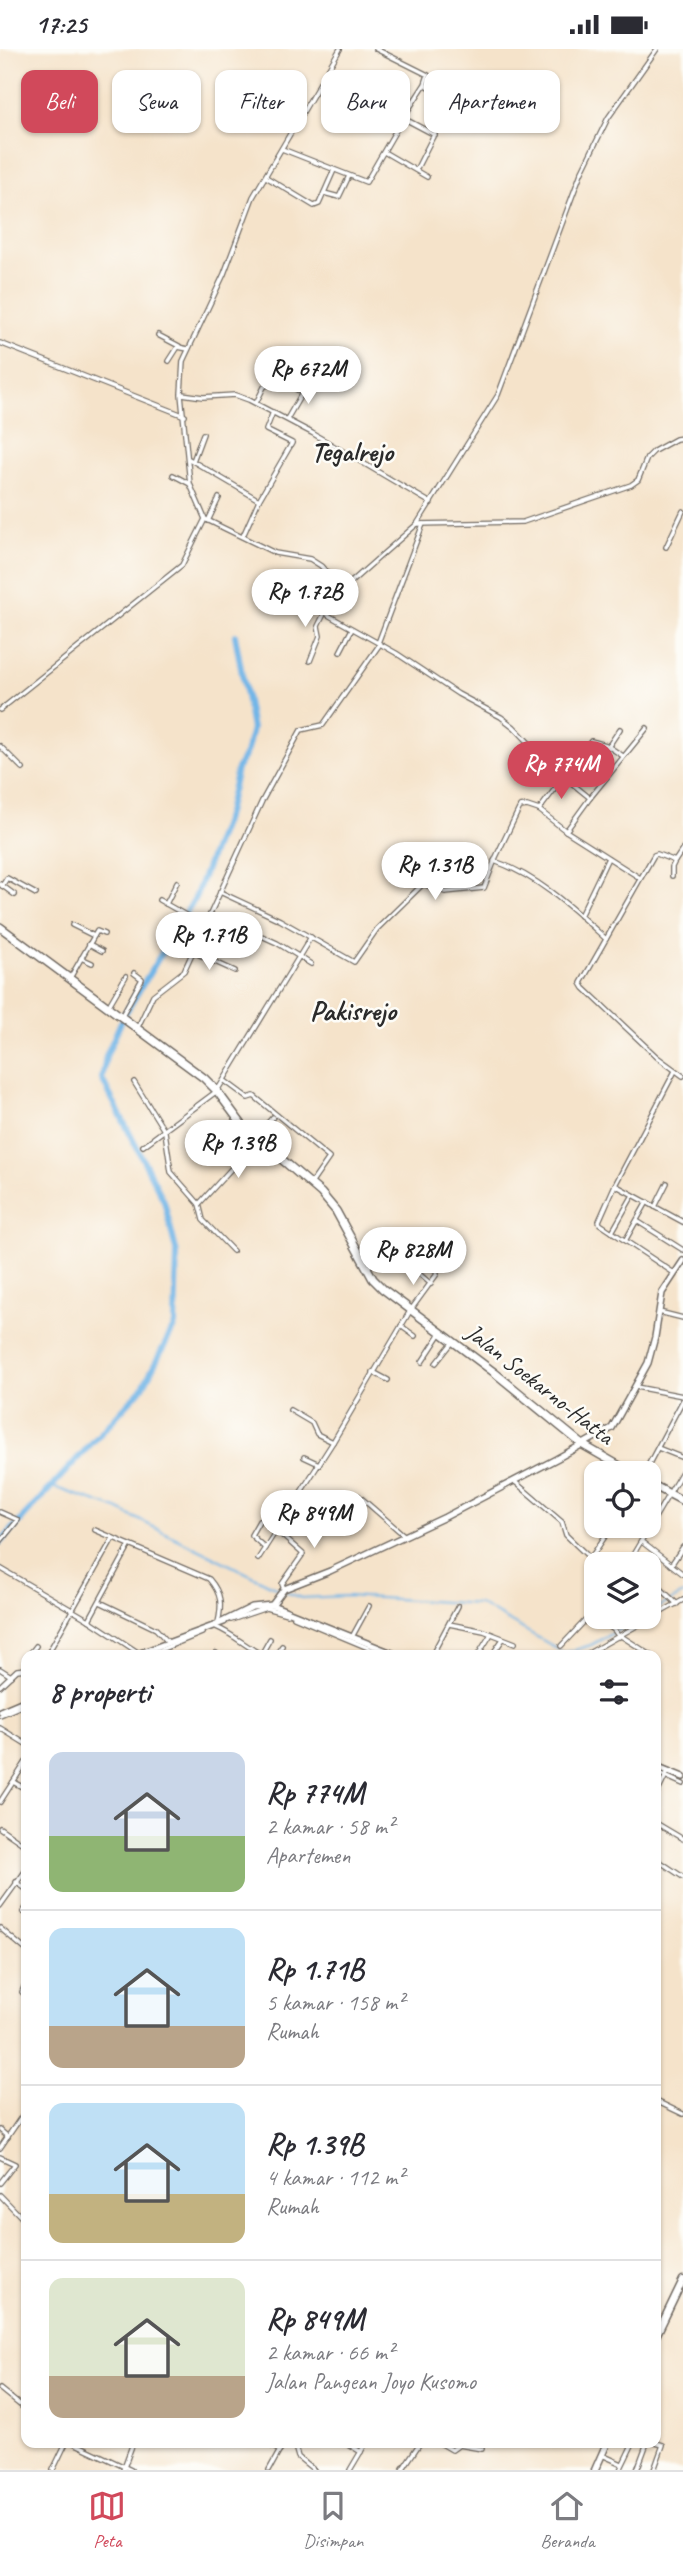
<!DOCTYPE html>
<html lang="id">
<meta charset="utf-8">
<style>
:root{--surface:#fff;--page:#f2f2f3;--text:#2b2b33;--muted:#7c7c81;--line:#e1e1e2;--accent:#d1495b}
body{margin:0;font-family:Caveat,sans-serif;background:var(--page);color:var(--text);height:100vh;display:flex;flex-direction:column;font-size:26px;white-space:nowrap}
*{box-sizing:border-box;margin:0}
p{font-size:23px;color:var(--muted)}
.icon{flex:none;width:38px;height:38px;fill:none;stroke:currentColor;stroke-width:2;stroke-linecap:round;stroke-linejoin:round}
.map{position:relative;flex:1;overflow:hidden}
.sheet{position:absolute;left:21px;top:1601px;width:640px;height:798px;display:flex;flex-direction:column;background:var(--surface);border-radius:14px;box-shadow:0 2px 5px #0004}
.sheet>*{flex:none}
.top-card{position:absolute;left:21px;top:21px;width:642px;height:63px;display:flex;gap:14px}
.tools{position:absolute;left:584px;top:1412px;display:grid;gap:14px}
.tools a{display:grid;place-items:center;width:77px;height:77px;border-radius:14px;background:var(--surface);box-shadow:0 2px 5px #0004;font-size:35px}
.price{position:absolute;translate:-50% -60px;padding:0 16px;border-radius:24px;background:#fff;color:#222;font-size:23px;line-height:46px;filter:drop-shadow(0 2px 4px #0008)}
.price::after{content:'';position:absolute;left:50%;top:42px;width:21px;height:16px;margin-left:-10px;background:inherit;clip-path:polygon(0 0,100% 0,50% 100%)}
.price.selected{background:var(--accent);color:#fff}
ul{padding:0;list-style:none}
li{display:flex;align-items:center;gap:21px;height:175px;padding:0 28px}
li+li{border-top:2px solid var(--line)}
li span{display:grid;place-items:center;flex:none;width:196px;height:140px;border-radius:14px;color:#555}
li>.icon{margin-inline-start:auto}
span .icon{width:84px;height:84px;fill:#fffc;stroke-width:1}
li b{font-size:30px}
h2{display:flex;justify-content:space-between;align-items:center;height:84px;padding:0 28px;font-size:30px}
.tag{padding:0 24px;border-radius:14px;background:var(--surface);box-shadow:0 2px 5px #0004;font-size:24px;line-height:63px}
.tag.selected{background:var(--accent);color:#fff}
.status{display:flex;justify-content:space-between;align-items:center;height:49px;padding:0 35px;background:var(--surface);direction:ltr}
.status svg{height:19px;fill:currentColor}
.menu{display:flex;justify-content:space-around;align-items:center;height:98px;border-top:2px solid var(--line);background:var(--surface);font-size:19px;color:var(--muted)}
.menu a{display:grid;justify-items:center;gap:4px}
.menu .selected{color:var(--accent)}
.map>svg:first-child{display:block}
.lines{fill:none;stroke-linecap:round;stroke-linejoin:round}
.stream{stroke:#71b5e7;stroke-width:2}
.river{stroke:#71b5e7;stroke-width:6}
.minor-casing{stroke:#726b63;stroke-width:6}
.secondary-casing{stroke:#726b63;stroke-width:8}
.primary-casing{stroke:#726b63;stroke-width:9}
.trunk-casing{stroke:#726b63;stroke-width:10}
.minor{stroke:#fff;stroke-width:3.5}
.secondary{stroke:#fff;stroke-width:5}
.primary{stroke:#fff;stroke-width:6}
.trunk{stroke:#fff;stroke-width:7}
.labels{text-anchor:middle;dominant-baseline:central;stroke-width:5;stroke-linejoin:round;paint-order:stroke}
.street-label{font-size:24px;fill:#2b2b2b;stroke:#fdfcf7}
.quarter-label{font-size:28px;font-weight:bold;fill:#2b2b2b;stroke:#fdfcf7}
</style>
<div class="status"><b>17:25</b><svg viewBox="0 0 49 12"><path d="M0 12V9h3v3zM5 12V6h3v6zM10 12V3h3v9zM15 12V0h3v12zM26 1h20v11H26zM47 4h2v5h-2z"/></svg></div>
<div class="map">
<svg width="683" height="2421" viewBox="0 0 683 2421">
<rect width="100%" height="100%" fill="#fdfcf7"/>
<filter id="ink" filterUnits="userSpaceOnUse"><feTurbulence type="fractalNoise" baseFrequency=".0143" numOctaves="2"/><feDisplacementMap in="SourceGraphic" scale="14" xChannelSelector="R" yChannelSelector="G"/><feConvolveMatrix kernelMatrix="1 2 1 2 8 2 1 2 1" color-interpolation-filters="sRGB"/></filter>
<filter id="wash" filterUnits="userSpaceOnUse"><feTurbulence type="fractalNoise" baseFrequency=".00686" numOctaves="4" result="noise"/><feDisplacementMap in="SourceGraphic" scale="28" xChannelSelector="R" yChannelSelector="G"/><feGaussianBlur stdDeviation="1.57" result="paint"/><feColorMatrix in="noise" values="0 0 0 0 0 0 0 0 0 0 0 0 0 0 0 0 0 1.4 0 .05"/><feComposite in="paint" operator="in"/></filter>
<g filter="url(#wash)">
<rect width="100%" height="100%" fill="#f5e3ca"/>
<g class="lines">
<!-- stream -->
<g class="stream">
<path d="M53,1438l62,21 166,82"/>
<path d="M286,1543l15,6 45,-2 133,8 86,49 26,-8 51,-28"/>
<path d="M649,1564l34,-19"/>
</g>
<!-- river -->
<g class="river">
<path d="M123,968l72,-119 32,-85 10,-44 10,-19 5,-21 -17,-94"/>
<path d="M1,1493l142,-155 32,-62 2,-71 -13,-53 -62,-122 4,-23 15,-34"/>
</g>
</g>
</g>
<g filter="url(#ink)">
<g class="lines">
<defs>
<g id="minor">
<path d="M376,0l52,26 -3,9 -22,34 32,17"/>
<path d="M282,100l84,33 37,-64"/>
<path d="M384,103l43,25"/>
<path d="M416,121l36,-71 -26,-14"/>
<path d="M266,128l48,29 5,-2 15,-34"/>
<path d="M324,144l15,4 10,-21"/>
<path d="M158,286l21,11"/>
<path d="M0,294l185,73"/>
<path d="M169,312l9,-14 10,2"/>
<path d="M182,345l21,3 32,-2 14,5 63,33 119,70"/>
<path d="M256,354l8,-16 13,-9 6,2 19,13"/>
<path d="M287,370l22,-38"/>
<path d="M189,410l70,41"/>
<path d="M193,412l10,-27"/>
<path d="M173,426l17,9"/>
<path d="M205,470l70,34 35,6 11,7 21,24 -15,20 1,5 68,38 62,41 43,23 13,10 39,41 37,30 -24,33"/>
<path d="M208,472l11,-23"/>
<path d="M417,475l81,-129 83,-222 27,-55 49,-69"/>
<path d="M243,487l16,-36 33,-57 -26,-13 7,-18"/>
<path d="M666,498l17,-36"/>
<path d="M342,541l75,-66 106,-2 108,-37 7,-5 9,-22 7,-7 22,-12 7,-1"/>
<path d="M378,594l45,-119"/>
<path d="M340,603l12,-23"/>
<path d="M310,612l10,-25 -2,-10 7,-14"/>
<path d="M0,661l182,-145 23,-46 -15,-35 -9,-90 2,-33 41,-87 29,-77 87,-148"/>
<path d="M0,697l23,23"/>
<path d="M608,698l12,-18"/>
<path d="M590,749l57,-70"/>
<path d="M539,761l52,-69 15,4 17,11"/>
<path d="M683,800l-8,12 -18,-7 -3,1 -73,128 3,5 73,69 26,19"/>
<path d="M494,812c43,14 79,48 112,78"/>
<path d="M672,827v-9l3,-6"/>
<path d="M0,835l15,11"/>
<path d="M2,837l5,-8 29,16"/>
<path d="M220,843l60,28 74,42 23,-33 46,-45 22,8 39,-4 12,-31 24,-50 7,-1 12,4 27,21 74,47"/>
<path d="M159,851l46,26"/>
<path d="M166,855l11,-22"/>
<path d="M580,867l28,-58"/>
<path d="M72,876l22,11"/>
<path d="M255,884l22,10 34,21"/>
<path d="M89,895l13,7"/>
<path d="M193,903l42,19"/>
<path d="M81,909l11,5"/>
<path d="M70,929l27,-47 7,3"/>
<path d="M108,958l18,-31"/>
<path d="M121,968l21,-38 -8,-6"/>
<path d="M137,980l16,-34 31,-24 78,-170 39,-71 22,-5 57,-81"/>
<path d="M225,1032l23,17 6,-2 75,62 -18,26"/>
<path d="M134,1033l31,50 6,40 28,32 4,16 30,31"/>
<path d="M143,1097l74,-55 94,-154"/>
<path d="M615,1136l60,-114"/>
<path d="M199,1155l64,-70 2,-8 8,-9"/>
<path d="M655,1158l12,-24"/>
<path d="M637,1172l46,29"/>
<path d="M612,1183l21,-37"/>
<path d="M625,1192l22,-39"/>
<path d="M388,1204l5,3 3,-2 35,30"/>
<path d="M674,1224l-74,-49 -1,-3 16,-36 68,37"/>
<path d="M659,1263l24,6"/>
<path d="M401,1277l14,10"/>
<path d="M422,1313l19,-29"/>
<path d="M436,1314l16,-20"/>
<path d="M373,1323l15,8"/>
<path d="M636,1338l47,9"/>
<path d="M290,1361l22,13 5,11 16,8"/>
<path d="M658,1399l25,10"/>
<path d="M304,1408l15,7"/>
<path d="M644,1424l39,-73"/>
<path d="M514,1432l48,41 4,13 31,30"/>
<path d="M359,1447l46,40"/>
<path d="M0,1463l18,8 -18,22"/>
<path d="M267,1467l13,9"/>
<path d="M259,1472l-8,14 14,13"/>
<path d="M95,1481l114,49c13,15 13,26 9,44"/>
<path d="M277,1482l26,23 -21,30 2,5"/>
<path d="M642,1493l41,32"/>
<path d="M258,1510l75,-117 77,-131 27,-37 -3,-6 -32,-25 -8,-3 -9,6 -17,22"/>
<path d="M590,1510l22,-33"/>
<path d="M627,1516l56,-95"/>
<path d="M671,1516l12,-18"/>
<path d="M0,1519l89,52 53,35"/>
<path d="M649,1538l5,-5 23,22"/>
<path d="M100,1553l56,27 12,13"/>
<path d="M294,1568l91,38"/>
<path d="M597,1568l17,13 5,7"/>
<path d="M89,1571l41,-75"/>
<path d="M231,1571l35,-12 21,6"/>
<path d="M449,1575l35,7 31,12"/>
<path d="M216,1578c17,7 30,20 47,28"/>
<path d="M621,1587l30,19"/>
<path d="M352,1588l17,-31"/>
<path d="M561,1597l36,-38"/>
<path d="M596,1601l8,5"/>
<path d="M29,1606l7,-9"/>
<path d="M47,1606l66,-117"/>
<path d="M148,1606l54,-22"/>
<path d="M215,1606l1,-2"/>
<path d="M261,1606l9,-16"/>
<path d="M276,1606l6,-9"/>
<path d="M432,1606l26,-49"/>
<path d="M478,1606l13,-21"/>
<path d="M492,1606l11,-16"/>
<path d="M585,1606l98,-55"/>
<path d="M0,1620l11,7"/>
<path d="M0,1637l17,-16 9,-1"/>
<path d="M0,1666l26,-11"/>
<path d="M0,1679l26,16"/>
<path d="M656,1723l27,12"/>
<path d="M13,1733l13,7"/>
<path d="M656,1747l12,-25"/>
<path d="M0,1753l26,-40"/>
<path d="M656,1774l27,16"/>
<path d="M0,1779l26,18"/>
<path d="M656,1810l27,18"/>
<path d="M16,1833l10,7"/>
<path d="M0,1857l26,-36"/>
<path d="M23,1863l3,-4"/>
<path d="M0,1879l26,22"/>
<path d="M26,1933l-4,10 4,4"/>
<path d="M656,2052l27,13"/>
<path d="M0,2081l8,7"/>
<path d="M0,2099l26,-38"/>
<path d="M0,2108l15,7 -15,19"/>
<path d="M0,2146l26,27"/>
<path d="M0,2340l26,21"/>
<path d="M74,2394l57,27"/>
<path d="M266,2394l14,8"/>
<path d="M294,2394l4,14 16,13"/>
<path d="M346,2394l15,9"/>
<path d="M440,2394l12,7 7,-5 23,4"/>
<path d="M602,2406l20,9"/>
<path d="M53,2421l13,-27"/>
<path d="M123,2421l10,-27"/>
<path d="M269,2421l15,-27"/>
<path d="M350,2421l16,-27"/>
<path d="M402,2421l18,-27"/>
<path d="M620,2421l13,-27"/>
<path d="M637,2421l10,-27"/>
<path d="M654,2421l9,-25 -7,-2"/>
</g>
<g id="secondary">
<path d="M272,1556l12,-16 46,-18 115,-54 111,-58 56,-31 36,-65 7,-26 7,-44 21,-32"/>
<path d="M222,1573l30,-15 20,-2 125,50"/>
<path d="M135,1606l89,-33"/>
<path d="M0,1662l26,-11"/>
<path d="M656,1717l27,11"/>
</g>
<g id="primary">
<path d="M656,2287l27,-56"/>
<path d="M595,2421l12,-27"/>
</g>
<g id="trunk">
<path d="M0,878l204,151 13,13 26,35 78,67 15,18 37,68 10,10 112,84 88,72 49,28"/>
<path d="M649,1434l34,18"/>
</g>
</defs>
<!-- minor casing -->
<use href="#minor" class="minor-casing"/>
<!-- secondary casing -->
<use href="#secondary" class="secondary-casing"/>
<!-- primary casing -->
<use href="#primary" class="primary-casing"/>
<!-- trunk casing -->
<use href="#trunk" class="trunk-casing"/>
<!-- minor -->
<use href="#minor" class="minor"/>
<!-- secondary -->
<use href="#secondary" class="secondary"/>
<!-- primary -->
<use href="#primary" class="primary"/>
<!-- trunk -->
<use href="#trunk" class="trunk"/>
</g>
</g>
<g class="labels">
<!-- street labels -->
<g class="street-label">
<text transform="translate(540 1335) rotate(38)">Jalan Soekarno-Hatta</text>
</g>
<!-- quarter labels -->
<g class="quarter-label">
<text x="352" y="402">Tegalrejo</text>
<text x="353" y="961">Pakisrejo</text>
</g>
</g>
</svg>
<div class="tools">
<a><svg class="icon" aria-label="locate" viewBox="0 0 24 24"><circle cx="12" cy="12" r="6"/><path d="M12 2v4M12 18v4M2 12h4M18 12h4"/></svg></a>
<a><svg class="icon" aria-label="layers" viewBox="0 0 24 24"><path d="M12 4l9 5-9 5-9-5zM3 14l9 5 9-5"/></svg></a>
</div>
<b class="price" style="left:308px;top:357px">Rp 672M</b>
<b class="price" style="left:305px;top:580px">Rp 1.72B</b>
<b class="price selected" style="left:561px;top:752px">Rp 774M</b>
<b class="price" style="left:435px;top:853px">Rp 1.31B</b>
<b class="price" style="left:209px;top:923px">Rp 1.71B</b>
<b class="price" style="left:238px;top:1131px">Rp 1.39B</b>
<b class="price" style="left:413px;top:1238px">Rp 828M</b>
<b class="price" style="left:314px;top:1501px">Rp 849M</b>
<div class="top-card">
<a class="tag selected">Beli</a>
<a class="tag">Sewa</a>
<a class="tag">Filter</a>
<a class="tag">Baru</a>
<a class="tag">Apartemen</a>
</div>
<section class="sheet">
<h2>8 properti<svg class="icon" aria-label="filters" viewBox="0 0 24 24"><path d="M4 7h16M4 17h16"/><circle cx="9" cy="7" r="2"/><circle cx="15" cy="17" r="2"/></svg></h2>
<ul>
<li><span style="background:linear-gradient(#c9d6e8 60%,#8fb573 0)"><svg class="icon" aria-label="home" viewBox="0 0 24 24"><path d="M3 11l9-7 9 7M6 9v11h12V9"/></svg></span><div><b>Rp 774M</b><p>2 kamar · 58 m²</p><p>Apartemen</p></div></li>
<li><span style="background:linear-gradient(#bfe0f5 70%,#b9a48a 0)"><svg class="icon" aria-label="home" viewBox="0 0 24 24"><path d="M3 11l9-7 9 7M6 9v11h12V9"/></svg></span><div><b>Rp 1.71B</b><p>5 kamar · 158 m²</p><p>Rumah</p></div></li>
<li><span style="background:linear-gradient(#bfe0f5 65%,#c2b280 0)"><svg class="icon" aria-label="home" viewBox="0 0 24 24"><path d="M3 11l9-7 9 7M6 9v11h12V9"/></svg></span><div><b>Rp 1.39B</b><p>4 kamar · 112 m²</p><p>Rumah</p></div></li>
<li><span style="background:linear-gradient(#dfe7d0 70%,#b9a48a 0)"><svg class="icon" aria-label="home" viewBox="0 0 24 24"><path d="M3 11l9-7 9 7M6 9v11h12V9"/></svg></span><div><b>Rp 849M</b><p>2 kamar · 66 m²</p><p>Jalan Pangean Joyo Kusomo</p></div></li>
</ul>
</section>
</div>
<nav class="menu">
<a class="selected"><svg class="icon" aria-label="map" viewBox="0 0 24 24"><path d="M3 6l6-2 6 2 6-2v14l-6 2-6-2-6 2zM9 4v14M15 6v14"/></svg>Peta</a>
<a><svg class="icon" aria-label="saved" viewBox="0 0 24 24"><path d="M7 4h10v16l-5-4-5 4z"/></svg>Disimpan</a>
<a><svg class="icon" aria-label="home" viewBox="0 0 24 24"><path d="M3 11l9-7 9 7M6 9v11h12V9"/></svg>Beranda</a>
</nav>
